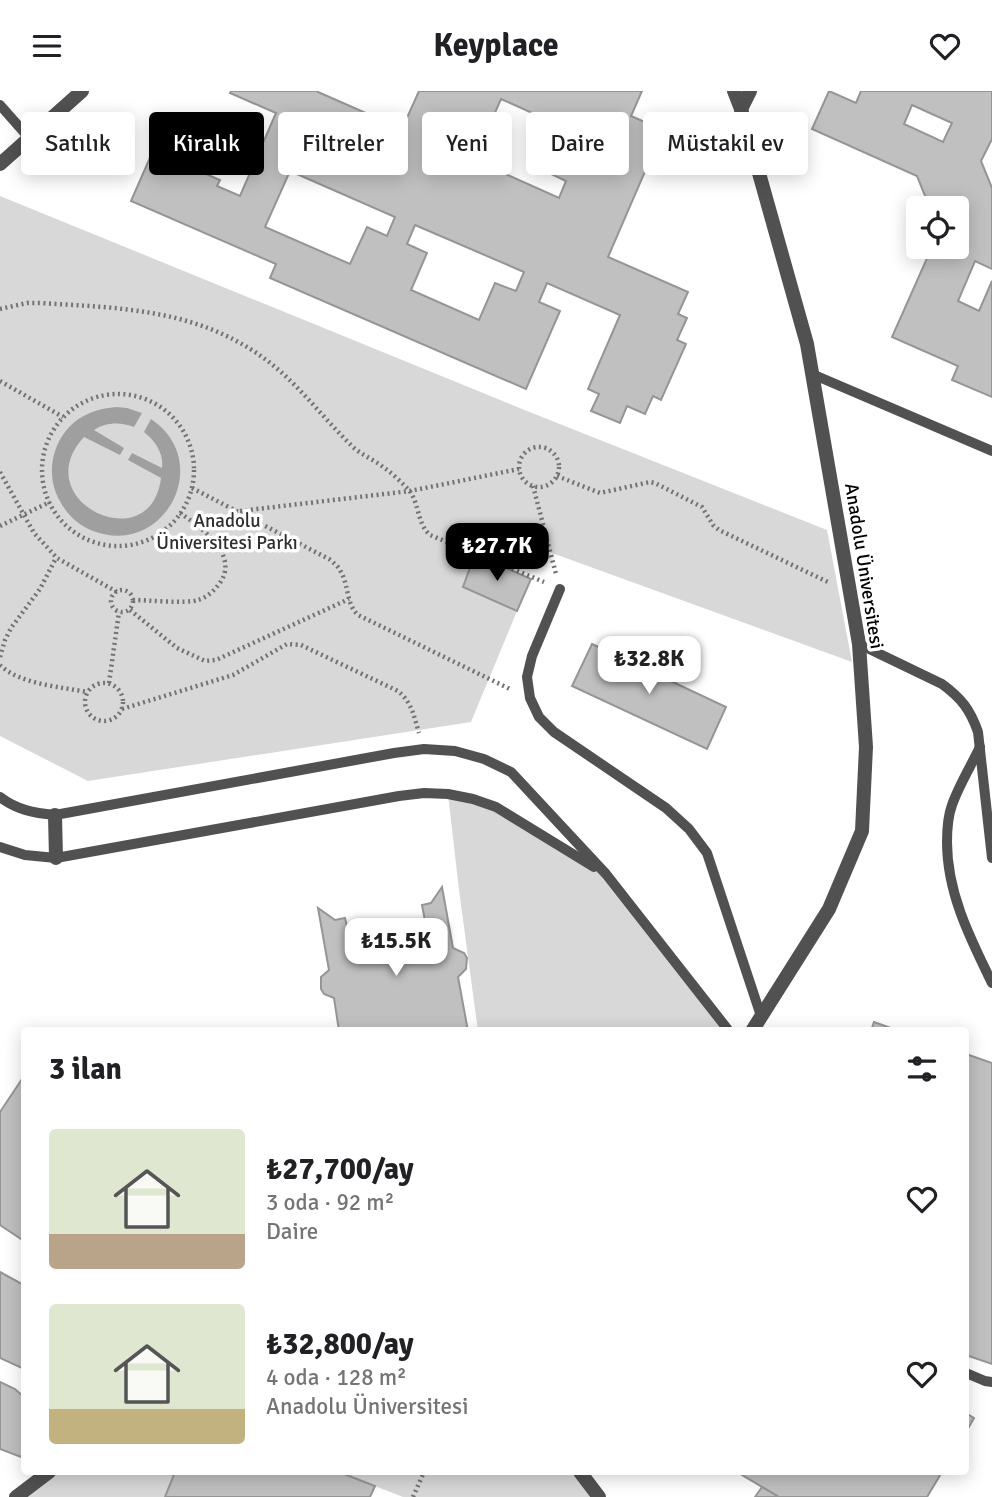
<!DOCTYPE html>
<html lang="tr">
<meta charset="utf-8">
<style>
:root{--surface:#fff;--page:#f2f2f2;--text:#202124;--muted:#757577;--accent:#000}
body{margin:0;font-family:Signika,sans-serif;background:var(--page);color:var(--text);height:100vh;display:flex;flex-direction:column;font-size:26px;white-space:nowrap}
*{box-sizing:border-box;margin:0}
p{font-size:23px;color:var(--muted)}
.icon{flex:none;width:38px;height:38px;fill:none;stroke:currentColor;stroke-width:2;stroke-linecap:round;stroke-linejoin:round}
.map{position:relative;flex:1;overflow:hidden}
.panel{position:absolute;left:21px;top:936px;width:948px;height:448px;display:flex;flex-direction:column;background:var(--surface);border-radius:7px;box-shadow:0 4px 18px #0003}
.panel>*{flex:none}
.hud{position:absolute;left:21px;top:21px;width:950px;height:63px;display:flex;gap:14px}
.fabs{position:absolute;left:906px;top:105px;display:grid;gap:14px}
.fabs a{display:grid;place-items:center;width:63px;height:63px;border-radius:7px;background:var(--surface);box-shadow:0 4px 18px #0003;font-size:35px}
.price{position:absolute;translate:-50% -60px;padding:0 16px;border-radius:14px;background:#fff;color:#222;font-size:23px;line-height:46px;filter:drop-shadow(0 2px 4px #0008)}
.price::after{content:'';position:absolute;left:50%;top:42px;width:21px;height:16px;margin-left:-10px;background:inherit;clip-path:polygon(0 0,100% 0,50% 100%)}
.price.selected{background:var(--accent);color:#fff}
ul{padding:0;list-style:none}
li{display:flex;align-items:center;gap:21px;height:175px;padding:0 28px}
li span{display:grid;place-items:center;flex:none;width:196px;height:140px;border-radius:7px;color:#555}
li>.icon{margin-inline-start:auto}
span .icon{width:84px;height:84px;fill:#fffc;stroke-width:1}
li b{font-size:30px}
h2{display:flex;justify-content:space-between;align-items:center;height:84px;padding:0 28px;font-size:30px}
.tag{padding:0 24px;border-radius:7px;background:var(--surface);box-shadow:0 4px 18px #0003;font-size:24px;line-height:63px}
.tag.selected{background:var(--accent);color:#fff}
header{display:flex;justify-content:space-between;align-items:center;height:91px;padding:0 28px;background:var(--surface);font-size:32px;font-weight:700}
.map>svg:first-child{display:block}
.green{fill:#d8d8d8}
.water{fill:#9f9f9f}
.building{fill:#c0c0c0;stroke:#959595;stroke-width:2;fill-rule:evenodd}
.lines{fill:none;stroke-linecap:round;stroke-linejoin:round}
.path{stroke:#737373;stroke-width:4.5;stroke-dasharray:2 3.5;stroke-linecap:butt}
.lane{stroke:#515151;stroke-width:10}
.street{stroke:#515151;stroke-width:14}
.labels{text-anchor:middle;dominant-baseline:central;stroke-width:7;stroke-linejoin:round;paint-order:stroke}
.park-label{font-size:19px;fill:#2f2f2f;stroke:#fff}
.street-label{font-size:19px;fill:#000;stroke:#fff}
</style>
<header><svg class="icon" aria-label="menu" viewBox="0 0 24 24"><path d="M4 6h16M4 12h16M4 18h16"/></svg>Keyplace<svg class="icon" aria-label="heart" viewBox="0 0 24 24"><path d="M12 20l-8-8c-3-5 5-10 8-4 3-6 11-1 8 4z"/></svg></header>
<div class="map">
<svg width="992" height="1406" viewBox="0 0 992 1406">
<rect width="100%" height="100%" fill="#fff"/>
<!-- green -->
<g class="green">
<path d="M0,105l532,217 295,117 25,132 -366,-133 -23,58 54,24 -46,111 -383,59 -88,-45z"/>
<path d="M448,703l25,5 133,75 123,157h-251l-19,-141z"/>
<path d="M49,1381h126l-10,25h-149z"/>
<path d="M339,1381h241l19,25h-196z"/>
</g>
<!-- water -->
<path class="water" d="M116,316l11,1 15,5 -8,14c-13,-5 -28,-5 -40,3l30,18 -4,7 -36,-18c-59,64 67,124 77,41l-33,-18 4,-7 30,15c2,-15 -7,-27 -18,-36l7,-13c64,43 13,139 -58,112 -18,-7 -30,-21 -37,-38 -8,-20 -4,-44 9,-61 13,-17 31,-23 51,-25z"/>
<!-- building -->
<g class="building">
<path d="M231,0h87v1l84,37 17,-38h223l-11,25 32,14 -55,127 80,35 -10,22 9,4 -10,22 9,4 -25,56 -8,-4 -8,18 -18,-8 -7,17 -29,-12 8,-17 -11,-5 32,-74 -73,-32 -8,19 21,9 -34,78 -256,-111 6,-14 -145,-63 28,-64 39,17 -3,7 14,6 -3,7 14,6 -3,6 23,10 36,-83 -46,-20zM501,8l85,38 -8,16 -17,-7 -12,27 17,8 -7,17 -85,-38zM290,80l105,46 -8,19 -20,-9 -17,37 -85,-37zM415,134l109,47 -8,19 -21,-8 -16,37 -68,-30 16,-37 -20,-9z"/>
<path d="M829,0l27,12 5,-12h131v50h-1l-10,20 11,27v81l-17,-8 -17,40 21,10 13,-30v116l-40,-17 6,-14 -66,-29 40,-90h25v-39h-27l-13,-32 -105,-47zM912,14l40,18 -9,19 -39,-18z"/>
<path d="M475,463l56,25 -14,32 -54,-24z"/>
<path d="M592,553l134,63 -19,42 -135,-63z"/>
<path d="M442,796l11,61 11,5 3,5 -1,11 -8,8 10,54h-11l-4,-3 -16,3h-98l-5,-33 -10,-4 -3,-5v-12l8,-7 -11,-62 17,12 10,-2 4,16 7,-1 2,11 11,-2 3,20 6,-8 9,-4 9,-2 9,2 7,5 -3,-20 10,-2 -2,-11 8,-1 -3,-16 9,-2z"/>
<path d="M874,931l25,9h-28z"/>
<path d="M966,963l26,9v301l-26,-9z"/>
<path d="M24,985v165l-24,-16v-113z"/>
<path d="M0,1181l24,13v84l-24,-11z"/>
<path d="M0,1291l15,7 9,8v52l-3,8 -21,-8z"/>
<path d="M966,1322l8,5 -8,14z"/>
<path d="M175,1381h164l36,14 -5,11h-205z"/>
<path d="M737,1381h205l-15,25h-148z"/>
<path d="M762,1396l17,10h-24z"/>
</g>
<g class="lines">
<!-- path -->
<g class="path">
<path d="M0,218l27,-6h13c83,5 160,6 229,59 31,24 55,57 83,84 9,9 21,13 31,21 9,6 17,14 24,21 13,13 9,35 23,47l114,47"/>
<path d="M0,290l63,36"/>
<circle cx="118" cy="379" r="76"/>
<circle cx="539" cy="376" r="20"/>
<path d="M0,381l34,61 23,25 60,34"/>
<path d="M557,385l43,17 50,-11 5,1 47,24 11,18 6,5 111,53"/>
<path d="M533,395l23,88"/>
<path d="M192,397l137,71c5,4 10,8 12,13 8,14 5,32 17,43l154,75"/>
<path d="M240,420l170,-20 109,-22"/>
<path d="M0,435l50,-24"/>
<circle cx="122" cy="510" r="11"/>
<path d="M133,509c15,0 52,4 65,0 8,-2 16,-9 21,-16 22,-28 -18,-57 -39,-71"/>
<path d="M130,519l47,38 28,13 11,-1 133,-61"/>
<path d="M0,566l5,-17 6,-12 29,-39 16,-31"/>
<path d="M0,574c19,19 61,22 87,27"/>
<circle cx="104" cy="611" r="19"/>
<path d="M109,592l10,-71"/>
<path d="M122,618l111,-34 54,-31 14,1 97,46c14,11 16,26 21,42"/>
<path d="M413,1406l11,-25"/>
</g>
<!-- lane -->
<g class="lane">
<path d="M0,14l30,34"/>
<path d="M812,283l180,77"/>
<path d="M560,498l-28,67 -5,21 3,21 9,19 15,15 112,76 23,21 18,24 54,163"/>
<path d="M859,553l83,40c19,14 28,25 36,48l14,126"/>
<path d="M980,656c-9,19 -21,38 -28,58 -4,11 -5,25 -5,37 0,51 23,96 45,141"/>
<path d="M0,706c17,13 34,16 55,18l339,-62 30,-4 31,2 29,8 27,13 95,102 123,157"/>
<path d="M0,756l25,8 31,3 343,-62 25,-3 24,1 25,5 23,8 98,60"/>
<path d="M966,1282l19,8 7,1"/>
</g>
<!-- street -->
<g class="street">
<path d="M734,0l7,18 66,235 52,300 7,103 -4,84 -33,78 -77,122"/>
<path d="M741,18l9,-18"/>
<path d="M0,73l82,-73"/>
<path d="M55,724l1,43"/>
<path d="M580,1381l19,25"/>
<path d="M16,1406l33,-25"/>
</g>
</g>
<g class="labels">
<!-- park labels -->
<g class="park-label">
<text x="227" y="430">Anadolu<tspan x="227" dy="22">Üniversitesi Parkı</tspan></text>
</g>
<!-- street labels -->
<g class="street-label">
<text transform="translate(864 475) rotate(81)">Anadolu Üniversitesi</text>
</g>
</g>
</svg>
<div class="fabs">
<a><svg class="icon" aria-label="locate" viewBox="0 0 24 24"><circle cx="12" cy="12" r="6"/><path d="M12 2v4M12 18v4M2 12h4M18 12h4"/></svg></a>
</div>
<b class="price selected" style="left:497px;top:492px">₺27.7K</b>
<b class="price" style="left:649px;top:605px">₺32.8K</b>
<b class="price" style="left:396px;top:887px">₺15.5K</b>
<div class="hud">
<a class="tag">Satılık</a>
<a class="tag selected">Kiralık</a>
<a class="tag">Filtreler</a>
<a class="tag">Yeni</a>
<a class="tag">Daire</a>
<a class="tag">Müstakil ev</a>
</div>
<section class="panel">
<h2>3 ilan<svg class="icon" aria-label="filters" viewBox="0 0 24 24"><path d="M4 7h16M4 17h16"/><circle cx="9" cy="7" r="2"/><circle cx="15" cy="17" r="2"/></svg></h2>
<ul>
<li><span style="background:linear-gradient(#dfe7d0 75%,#b9a48a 0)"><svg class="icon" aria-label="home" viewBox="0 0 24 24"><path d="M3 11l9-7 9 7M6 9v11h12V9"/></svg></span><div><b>₺27,700/ay</b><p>3 oda · 92 m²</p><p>Daire</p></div><svg class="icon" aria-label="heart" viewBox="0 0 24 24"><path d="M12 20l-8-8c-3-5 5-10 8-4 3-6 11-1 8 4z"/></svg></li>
<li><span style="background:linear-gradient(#dfe7d0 75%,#c2b280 0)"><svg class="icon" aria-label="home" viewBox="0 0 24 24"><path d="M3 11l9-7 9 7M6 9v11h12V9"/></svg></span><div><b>₺32,800/ay</b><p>4 oda · 128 m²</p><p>Anadolu Üniversitesi</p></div><svg class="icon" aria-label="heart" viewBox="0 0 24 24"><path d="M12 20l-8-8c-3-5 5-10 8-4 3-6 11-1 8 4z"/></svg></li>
</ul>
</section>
</div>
